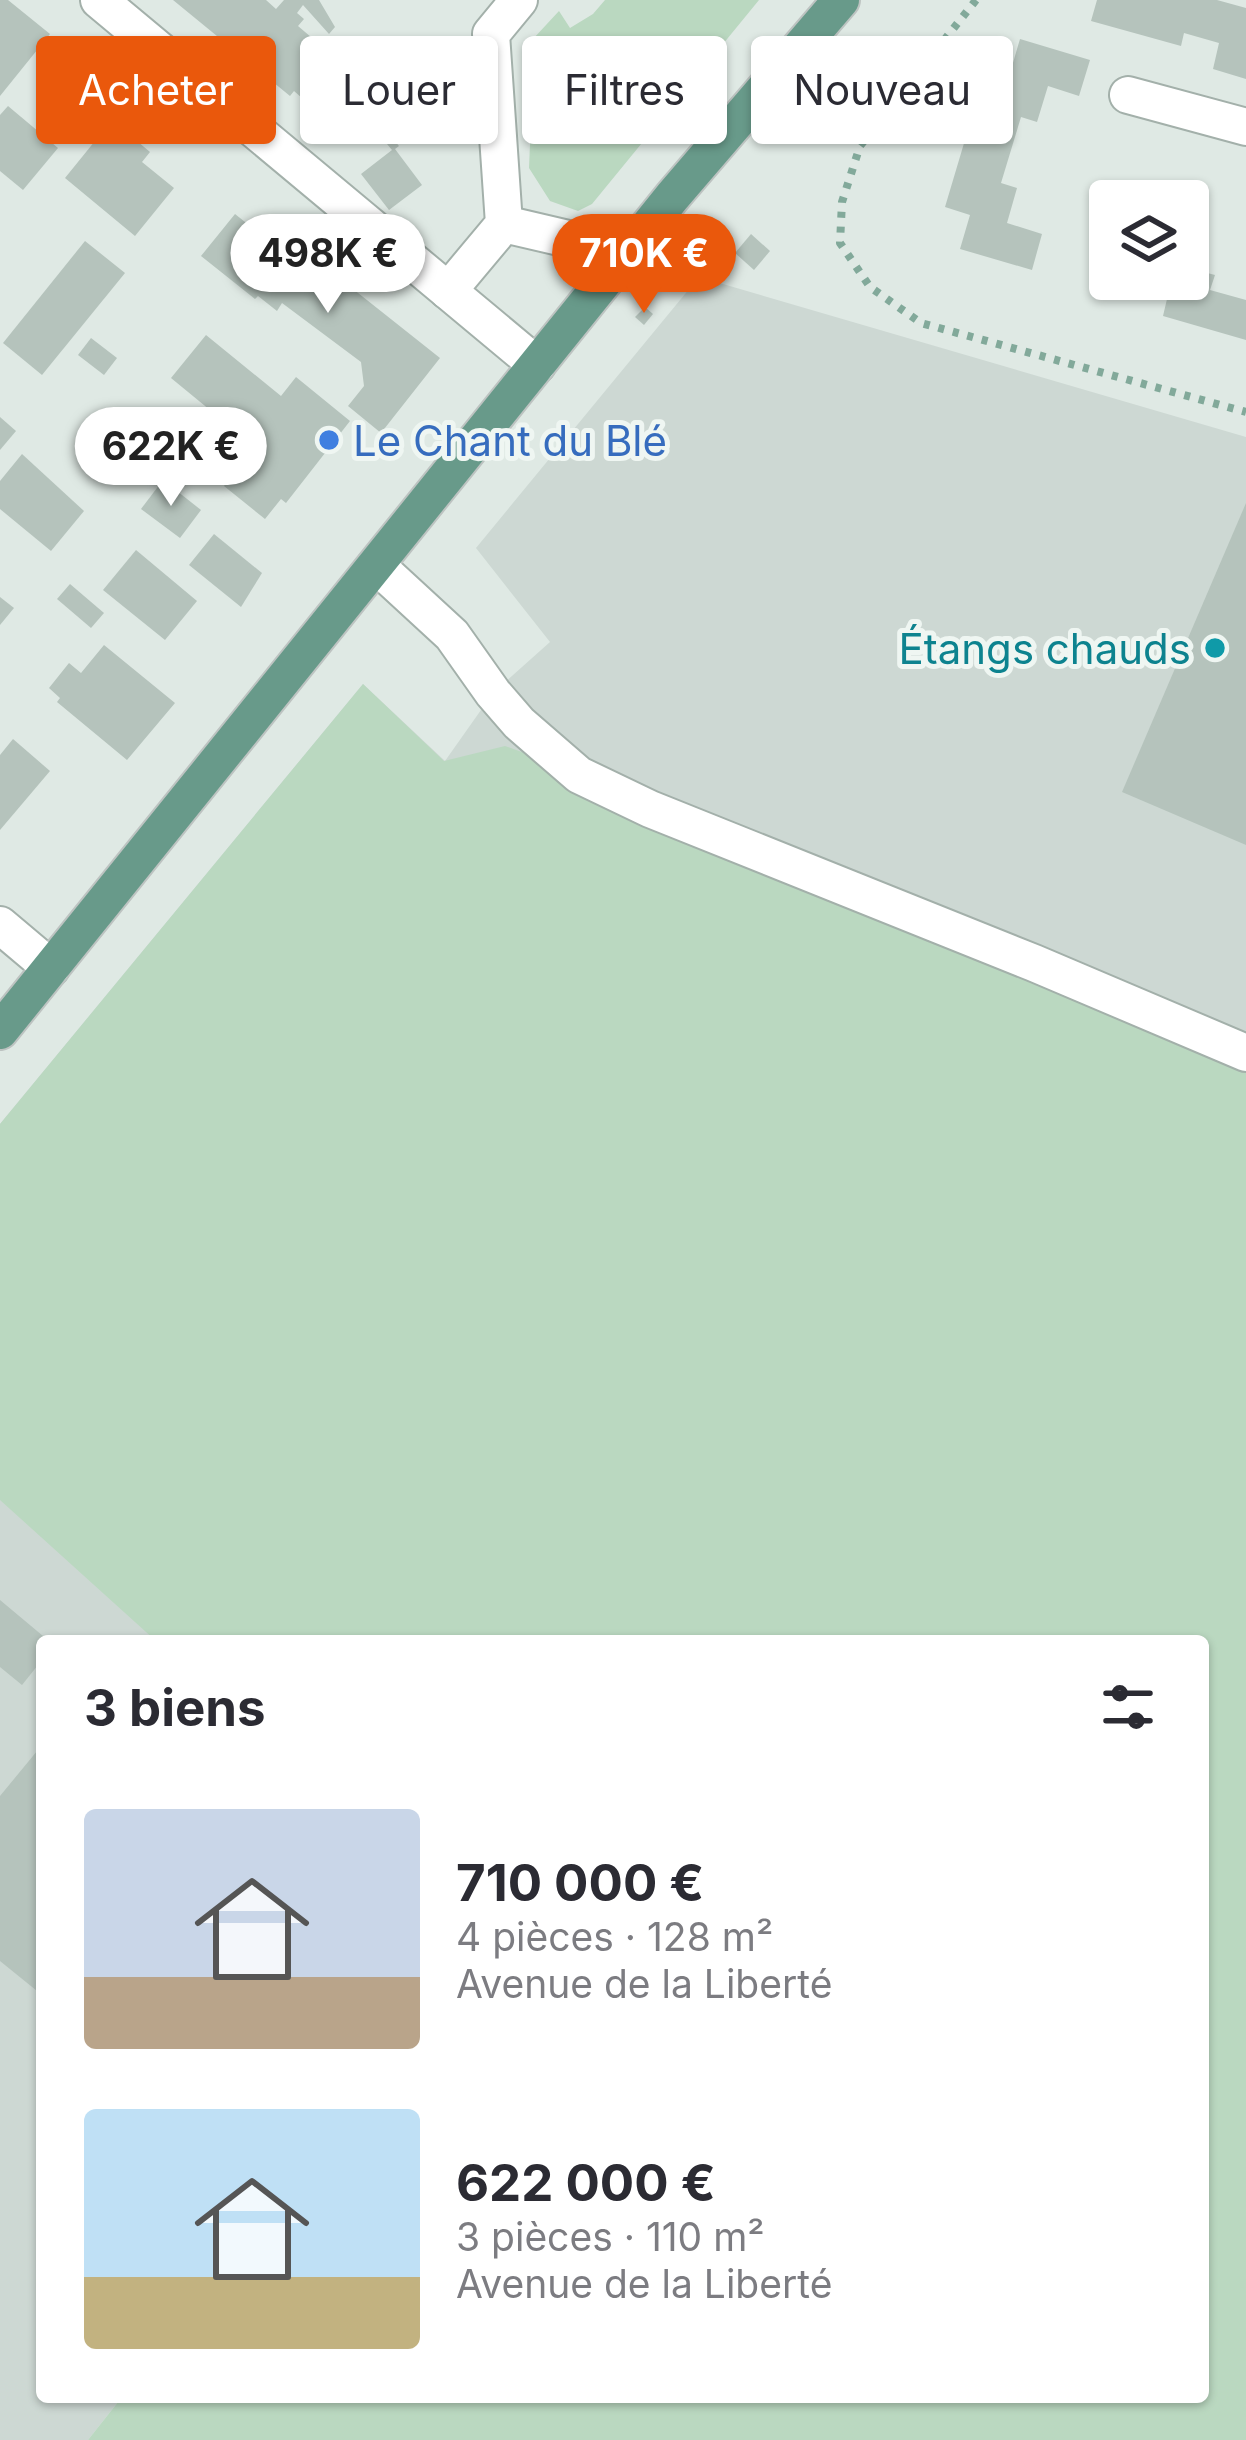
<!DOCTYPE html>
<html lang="fr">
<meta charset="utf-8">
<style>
:root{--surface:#fff;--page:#f2f2f3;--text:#2b2b33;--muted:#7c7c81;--accent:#ea580c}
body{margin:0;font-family:Inter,sans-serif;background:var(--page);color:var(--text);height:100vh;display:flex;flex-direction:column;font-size:45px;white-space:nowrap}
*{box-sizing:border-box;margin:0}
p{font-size:39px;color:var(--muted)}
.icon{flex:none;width:66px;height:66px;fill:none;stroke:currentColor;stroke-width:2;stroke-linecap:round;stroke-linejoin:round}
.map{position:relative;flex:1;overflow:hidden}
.panel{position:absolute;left:36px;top:1635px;width:1173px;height:768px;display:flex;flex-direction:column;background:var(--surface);border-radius:12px;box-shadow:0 3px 9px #0004}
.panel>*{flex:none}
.banner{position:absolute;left:36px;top:36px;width:1176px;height:108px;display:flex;gap:24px}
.tools{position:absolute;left:1089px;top:180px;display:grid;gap:24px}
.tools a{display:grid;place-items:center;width:120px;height:120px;border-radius:12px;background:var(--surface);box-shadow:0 3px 9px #0004;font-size:60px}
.price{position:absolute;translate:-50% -102px;padding:0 27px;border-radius:42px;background:#fff;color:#222;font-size:39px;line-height:78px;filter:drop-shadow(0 3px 6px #0008)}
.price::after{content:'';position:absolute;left:50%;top:72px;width:36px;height:27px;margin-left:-18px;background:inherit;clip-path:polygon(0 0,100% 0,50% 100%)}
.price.active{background:var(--accent);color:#fff}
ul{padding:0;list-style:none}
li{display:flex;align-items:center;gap:36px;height:300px;padding:0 48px}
li span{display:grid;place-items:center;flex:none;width:336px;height:240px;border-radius:12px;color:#555}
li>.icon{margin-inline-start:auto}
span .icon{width:144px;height:144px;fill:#fffc;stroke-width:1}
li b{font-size:51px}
h2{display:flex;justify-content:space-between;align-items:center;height:144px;padding:0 48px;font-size:51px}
.pill{padding:0 42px;border-radius:12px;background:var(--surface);box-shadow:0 3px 9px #0004;font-size:42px;line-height:108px}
.pill.active{background:var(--accent);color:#fff}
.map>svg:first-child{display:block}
.built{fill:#cdd8d3}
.green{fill:#bad8c0}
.building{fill:#b5c3bc}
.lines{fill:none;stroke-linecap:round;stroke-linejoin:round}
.minor-casing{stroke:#a3b0aa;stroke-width:40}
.major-casing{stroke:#bdc3c1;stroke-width:40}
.path{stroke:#82a99a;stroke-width:8;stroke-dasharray:6 9;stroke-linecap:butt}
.minor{stroke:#fff;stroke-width:36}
.major{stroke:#689a8a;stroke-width:36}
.shop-dot{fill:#3f7fe0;stroke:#eff6f2;stroke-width:4.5}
.culture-dot{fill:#0f9aa8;stroke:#eff6f2;stroke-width:4.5}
.labels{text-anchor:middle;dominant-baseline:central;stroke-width:10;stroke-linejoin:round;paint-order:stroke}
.shop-label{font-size:42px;fill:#366cbe;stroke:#eff6f2;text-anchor:start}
.culture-label{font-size:42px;fill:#0d838f;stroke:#eff6f2;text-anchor:end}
</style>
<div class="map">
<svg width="1246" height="2440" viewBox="0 0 1246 2440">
<rect width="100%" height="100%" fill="#dfe9e4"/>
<!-- built -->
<path class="built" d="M699,277l547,160v2003l-43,-43v-756h-1161v756h80l-34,43h-88v-1316l363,-440 82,77 48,-68 57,-51 -74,-94z"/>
<!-- green -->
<g class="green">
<path d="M605,0h154l-167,204 -14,7 -28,-10 -21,-33 3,-71 -4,-40 5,-18 26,-28 11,17 23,-14z"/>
<path d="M363,684l81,77 61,-15 163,59 578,263v1372h-1158l34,-43h1081v-756h-1047l-156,-141v-376z"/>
</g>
<!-- building -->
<g class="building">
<path d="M0,0h8l42,34 -50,62z"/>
<path d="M173,0h93l10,9 8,-9h35l16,27 -6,7 -26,-29 -6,8 7,6 -6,7 20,17 -5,5 35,31 -29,34 -25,-22 -4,5z"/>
<path d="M1097,0h120l29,8v71l-33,-10 6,-26 -35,-10 -3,13 -90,-25z"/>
<path d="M1020,39l70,21 -11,36 -31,-10 -11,36 -16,-5 -20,66 16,5 -10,35 35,11 -10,36 -72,-21 10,-34 -25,-8 42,-141 23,7z"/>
<path d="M8,106l50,42 -35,42 -23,-19v-56z"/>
<path d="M112,120l38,32 -8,10 32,26 -39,48 -70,-58z"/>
<path d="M394,140l5,6 -4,3 27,36 -33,25 -28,-36 31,-24 -5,-6z"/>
<path d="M1100,205l10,2v38l-20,-6z"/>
<path d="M235,214l54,43 7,-10 23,15 121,96 -59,75 -33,-27 16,-20 -3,-24 -79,-59 -5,8 -19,-15 -3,3 -54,-43z"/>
<path d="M751,234l19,17 -16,19 -19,-17z"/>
<path d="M85,241l40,32 -83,102 -39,-32z"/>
<path d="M1188,268l27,7 -5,15 36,10v40l-83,-24 4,-17 -53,-14 2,-6h72z"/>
<path d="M645,307l8,7 -9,11 -9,-8z"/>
<path d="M206,335l75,61 15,-19 54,44 -64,82 -5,-4 -16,20 -41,-33 31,-39 -84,-69z"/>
<path d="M91,338l26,20 -13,17 -26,-20z"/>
<path d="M0,417l16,14 -16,19z"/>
<path d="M22,454l62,57 -33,40 -51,-42v-28z"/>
<path d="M163,480l38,30 -21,28 -39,-29z"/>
<path d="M1246,503v342l-124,-53z"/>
<path d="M214,534l48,39 -21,34 -52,-42z"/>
<path d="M136,550l61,51 -32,39 -62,-50z"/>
<path d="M70,584l34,29 -13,15 -34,-29z"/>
<path d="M0,597l14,11 -14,17z"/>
<path d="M104,645l71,58 -48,57 -70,-58 3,-4 -11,-10 20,-25 12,10z"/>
<path d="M13,739l37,32 -50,59v-75z"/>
<path d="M0,1600l49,41h-7v19l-20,25 -22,-18z"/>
<path d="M42,1745v250l-42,-34v-165z"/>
</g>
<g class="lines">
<defs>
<g id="minor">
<path d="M99,0l438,365"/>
<path d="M1128,95l118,32"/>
<path d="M504,224l124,29"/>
<path d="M448,291l56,-67 -13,-190 28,-34"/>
<path d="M376,565l76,70 41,58 26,30 60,52 71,34 384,154 212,90"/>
<path d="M0,925l51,43"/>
</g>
<path id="major" d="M0,1031l672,-834 169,-197"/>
</defs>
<!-- minor casing -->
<use href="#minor" class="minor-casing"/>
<!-- major casing -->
<use href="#major" class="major-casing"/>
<!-- path -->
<path class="path" d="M976,0l-116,146 -18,56 -2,41 30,44 51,36 325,89"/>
<!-- minor -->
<use href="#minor" class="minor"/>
<!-- major -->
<use href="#major" class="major"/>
</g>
<!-- markers -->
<circle class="shop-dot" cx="329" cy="440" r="12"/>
<circle class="culture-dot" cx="1215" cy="648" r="12"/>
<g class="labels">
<!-- shop labels -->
<g class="shop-label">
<text x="353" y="440">Le Chant du Blé</text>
</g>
<!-- culture labels -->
<g class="culture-label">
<text x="1191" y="648">Étangs chauds</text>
</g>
</g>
</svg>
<div class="tools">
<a><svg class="icon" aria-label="layers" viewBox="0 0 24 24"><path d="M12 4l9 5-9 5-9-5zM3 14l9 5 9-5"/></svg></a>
</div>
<b class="price" style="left:328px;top:316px">498K €</b>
<b class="price active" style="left:644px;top:316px">710K €</b>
<b class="price" style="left:171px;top:509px">622K €</b>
<div class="banner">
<a class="pill active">Acheter</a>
<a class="pill">Louer</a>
<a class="pill">Filtres</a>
<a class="pill">Nouveau</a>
</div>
<section class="panel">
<h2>3 biens<svg class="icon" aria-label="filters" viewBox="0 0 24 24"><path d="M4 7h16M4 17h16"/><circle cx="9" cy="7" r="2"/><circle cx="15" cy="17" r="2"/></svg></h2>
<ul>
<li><span style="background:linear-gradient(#c9d6e8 70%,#b9a48a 0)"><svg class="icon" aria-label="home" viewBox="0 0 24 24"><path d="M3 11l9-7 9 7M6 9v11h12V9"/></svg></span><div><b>710 000 €</b><p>4 pièces · 128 m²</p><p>Avenue de la Liberté</p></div></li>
<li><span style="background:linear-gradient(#bfe0f5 70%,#c2b280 0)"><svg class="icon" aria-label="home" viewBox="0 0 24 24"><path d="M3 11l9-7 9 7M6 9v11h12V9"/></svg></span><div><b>622 000 €</b><p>3 pièces · 110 m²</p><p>Avenue de la Liberté</p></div></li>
</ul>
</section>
</div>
